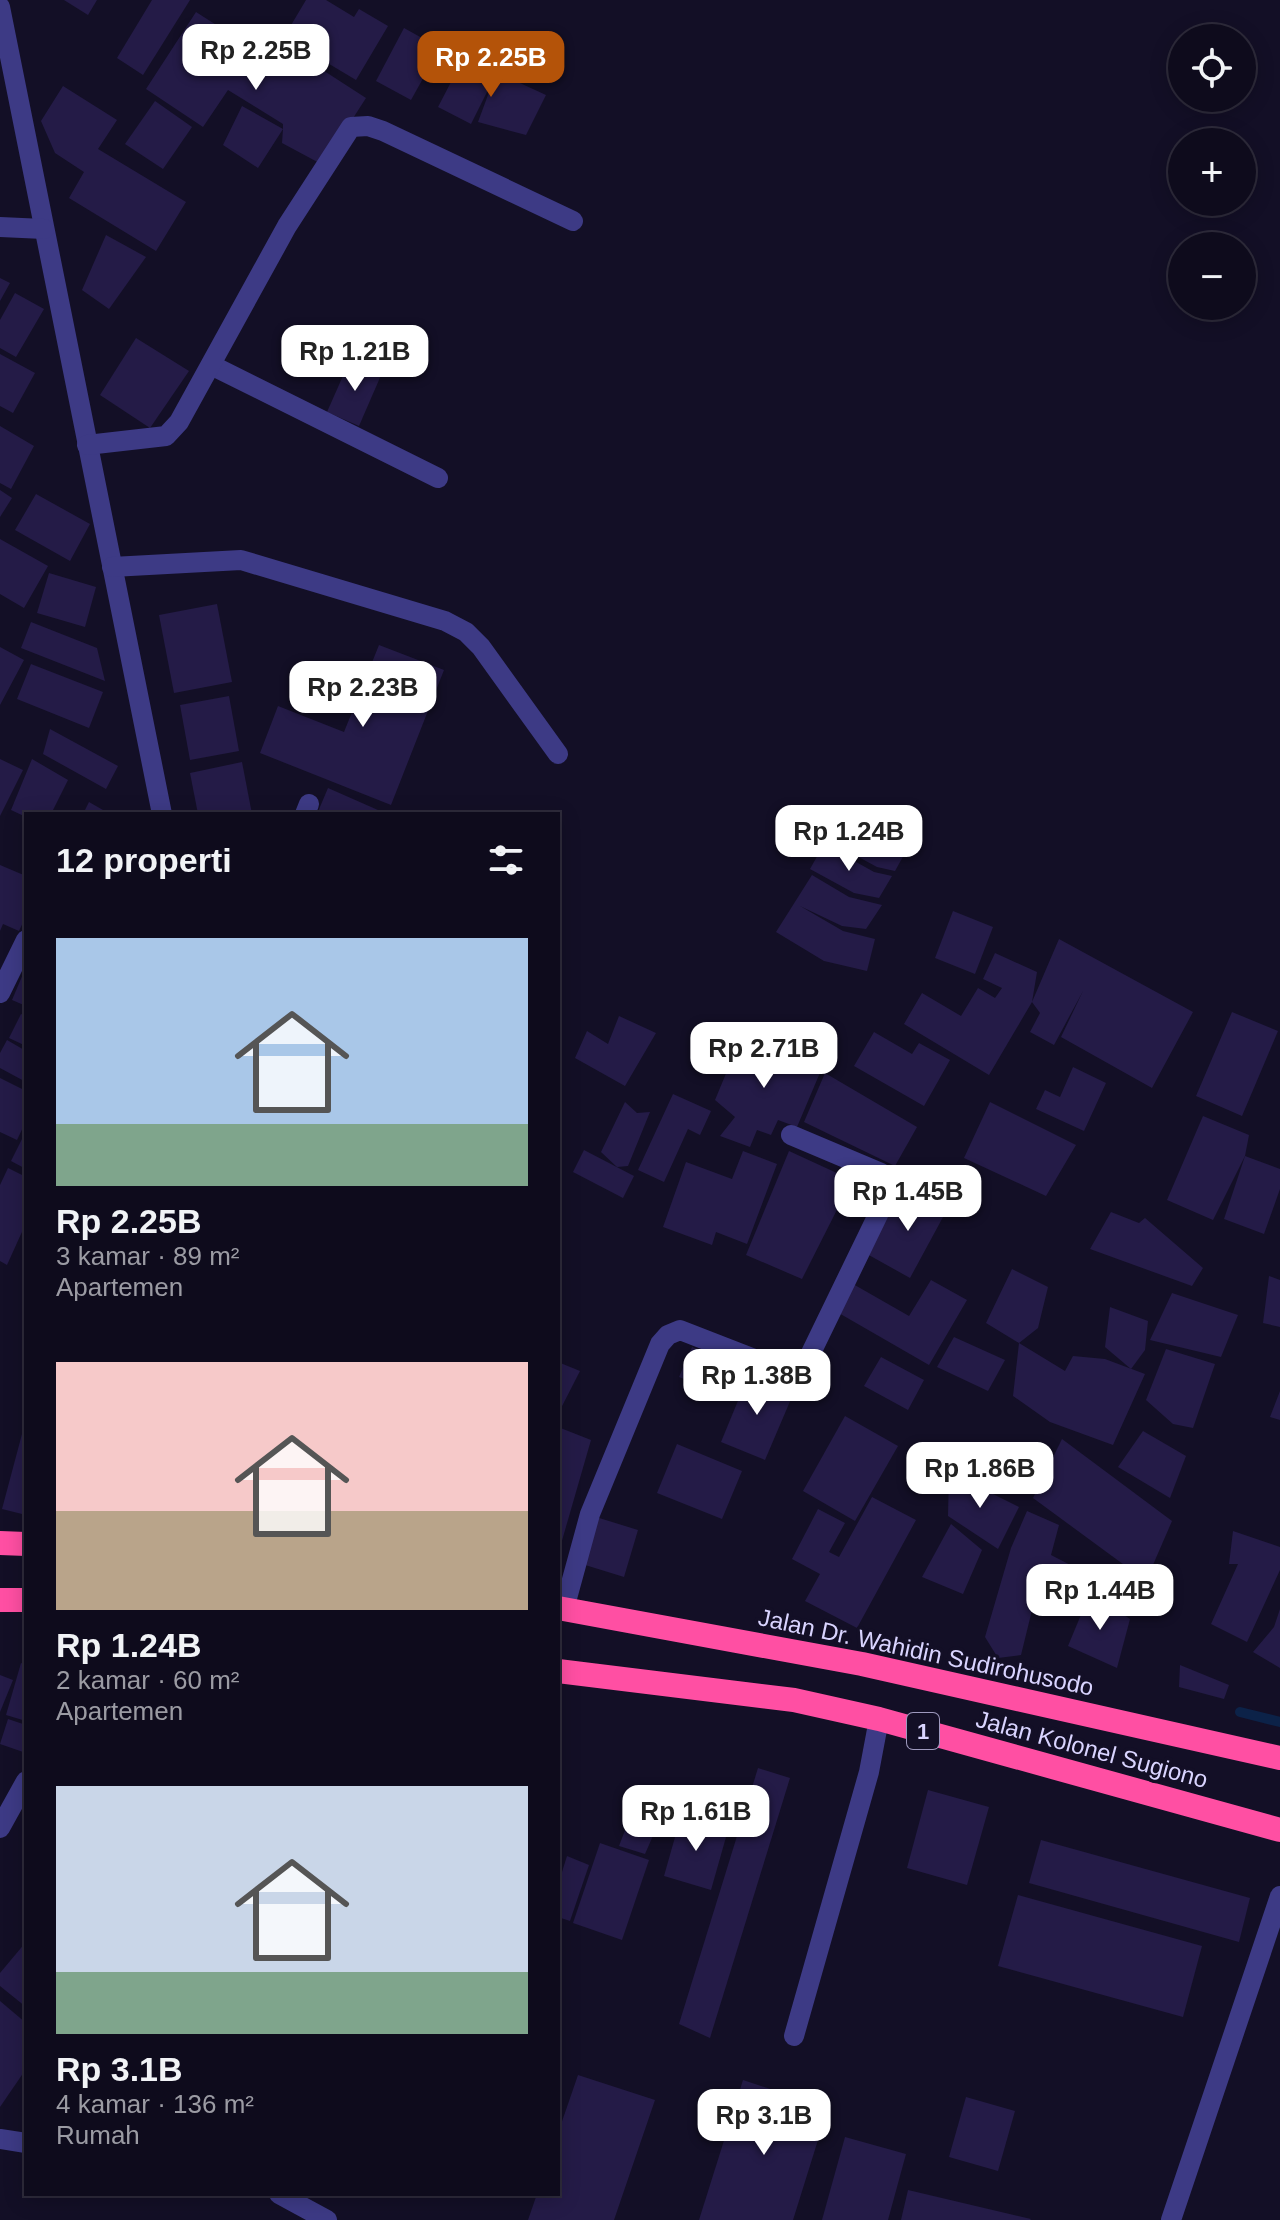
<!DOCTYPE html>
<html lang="id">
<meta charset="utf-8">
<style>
:root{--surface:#0e0b1c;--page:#1c1929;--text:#f1f3f6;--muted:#9b9ba3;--line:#2e2b3b;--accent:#b45309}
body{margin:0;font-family:Helvetica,sans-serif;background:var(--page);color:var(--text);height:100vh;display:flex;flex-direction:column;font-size:30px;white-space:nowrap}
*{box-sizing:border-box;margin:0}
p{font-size:26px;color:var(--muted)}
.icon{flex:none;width:44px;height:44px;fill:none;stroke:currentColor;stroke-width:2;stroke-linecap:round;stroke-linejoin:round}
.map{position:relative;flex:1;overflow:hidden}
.sheet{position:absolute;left:24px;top:812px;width:536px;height:1384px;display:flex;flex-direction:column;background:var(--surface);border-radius:0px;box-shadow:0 4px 20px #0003,0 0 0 2px var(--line)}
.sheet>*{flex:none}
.buttons{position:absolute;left:1168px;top:24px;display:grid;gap:16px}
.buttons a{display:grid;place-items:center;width:88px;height:88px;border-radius:50%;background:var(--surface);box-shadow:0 4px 20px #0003,0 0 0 2px var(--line);font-size:40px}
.price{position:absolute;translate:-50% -68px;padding:0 18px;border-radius:16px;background:#fff;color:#222;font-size:26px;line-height:52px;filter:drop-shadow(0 2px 4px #0008)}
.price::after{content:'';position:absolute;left:50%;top:48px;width:24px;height:18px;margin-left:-12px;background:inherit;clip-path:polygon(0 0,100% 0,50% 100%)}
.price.selected{background:var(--accent);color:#fff}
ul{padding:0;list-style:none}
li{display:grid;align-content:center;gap:16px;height:424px;padding:0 32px}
li span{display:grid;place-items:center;height:248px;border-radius:0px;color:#555}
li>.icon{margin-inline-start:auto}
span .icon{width:144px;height:144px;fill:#fffc;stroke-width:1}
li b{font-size:34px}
h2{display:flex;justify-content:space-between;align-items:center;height:96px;padding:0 32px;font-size:34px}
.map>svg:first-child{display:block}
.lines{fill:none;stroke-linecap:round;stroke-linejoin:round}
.stream{stroke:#0c2248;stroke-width:10}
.building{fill:#241b47}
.minor{stroke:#3d3a85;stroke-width:20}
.highway{stroke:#ff4fa3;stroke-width:24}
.labels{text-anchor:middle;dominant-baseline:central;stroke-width:7;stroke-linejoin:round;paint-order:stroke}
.shield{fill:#130f26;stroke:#9e99be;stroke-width:2}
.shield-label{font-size:22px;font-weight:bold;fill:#d9d4ff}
.street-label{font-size:24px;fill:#d9d4ff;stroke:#130f26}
</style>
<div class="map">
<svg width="1280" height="2220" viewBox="0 0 1280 2220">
<rect width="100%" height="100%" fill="#130f26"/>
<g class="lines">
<!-- stream -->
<path class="stream" d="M1240,1712l40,10"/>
</g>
<!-- building -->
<g class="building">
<path d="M64,0h33l-9,15z"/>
<path d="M152,0h38l-47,75 -26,-17z"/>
<path d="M306,0h20l28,17 5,-8 29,17 -32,54 -72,-43z"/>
<path d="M196,12l61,39 10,-17 99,64 -43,67 -41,-22 1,-14 -25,39 -35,-23 19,-39 41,23v-5l-55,-34 -25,37 -57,-38z"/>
<path d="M404,28l36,20 -29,52 -35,-19z"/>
<path d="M464,57l82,38 -20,40 -48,-13 17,-46 -24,48 -33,-17z"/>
<path d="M63,86l54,34 -19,29 88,53 -30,49 -87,-53 15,-26 -29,-19 -14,-32z"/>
<path d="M155,101l37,26 -29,42 -38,-25z"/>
<path d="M106,235l40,22 -37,52 -27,-19z"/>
<path d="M0,278l10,5 -10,18z"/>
<path d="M15,293l29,16 -28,48 -16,-9v-28z"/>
<path d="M136,338l53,33 -39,57 -50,-33z"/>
<path d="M0,354l35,19 -22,40 -13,-7z"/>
<path d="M350,360l32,13 -23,53 -32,-14z"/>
<path d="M0,426l34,20 -23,43 -11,-6z"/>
<path d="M0,490l12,8 -12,19z"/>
<path d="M36,494l54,30 -20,37 -55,-31z"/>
<path d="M0,539l48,27 -24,42 -24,-14z"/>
<path d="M49,573l47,14 -11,40 -48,-14z"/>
<path d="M217,604l15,78 -58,11 -15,-78z"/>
<path d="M31,622l66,26 8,33 -84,-33z"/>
<path d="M379,645l65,25 -53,135 -131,-52 18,-47 66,26z"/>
<path d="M0,647l24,13 -24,45z"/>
<path d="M31,664l72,28 -14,36 -72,-29z"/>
<path d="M229,696l10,55 -49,9 -10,-55z"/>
<path d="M50,729l68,37 -12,23 -63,-35z"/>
<path d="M0,759l23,11 -23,46z"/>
<path d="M32,759l36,21 -17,34h-25v3l-15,-7z"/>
<path d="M242,762l10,52h-54l-8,-41z"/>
<path d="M328,788l59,26h-70z"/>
<path d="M89,802l21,12h-27z"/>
<path d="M839,817l66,36 -10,18 -18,-4 -50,-27z"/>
<path d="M824,844l50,28 18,4 -13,22 -25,-5 -44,-24z"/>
<path d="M0,865l26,11v40l-7,15 -16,-7 -3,7z"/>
<path d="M812,875l37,22 33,8 -16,24 -24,-3 -42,-20 43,25 32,8 -8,32 -43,-10 -48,-29z"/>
<path d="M953,911l40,16 -18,47 -40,-16z"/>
<path d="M1059,939l134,73 -41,76 -91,-51 22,-46 -29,54 -24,-13 10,-19 -8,-11 -43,73 -85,-51 18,-31 39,23 17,-28 17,10 7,-10 -19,-9 12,-26 42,19 -5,30z"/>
<path d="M26,967v39l-14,-6z"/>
<path d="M1232,1012l46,19 -36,85 -46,-20z"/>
<path d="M21,1014l5,2v30l-17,-8z"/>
<path d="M619,1016l37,17 -31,53 -50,-28 12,-27 21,13z"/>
<path d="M874,1032l38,22 7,-11 31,17 -26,46 -70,-40z"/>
<path d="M742,1035l80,33 -25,59 -19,-7 -7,15 -14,-5 -7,17 -30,-11 15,-19 -20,-17z"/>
<path d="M7,1040l19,11v31l-26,-14v-15z"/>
<path d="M1073,1067l33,16 -22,48 -48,-22 9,-19 15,7z"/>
<path d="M825,1073l92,54 -22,39 -91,-44z"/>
<path d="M0,1078l26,13v30l-9,19 -17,-8z"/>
<path d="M673,1094l38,17 -11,24 -12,-6 -24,53 -26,-12z"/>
<path d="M625,1102l12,11 13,-1 -22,54 -11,1 -16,-15z"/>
<path d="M990,1102l86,43 -30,51 -82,-38z"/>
<path d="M1203,1116l46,19 -4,21 -32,64 -46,-20z"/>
<path d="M26,1131v38l-15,-8z"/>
<path d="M584,1150l50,26 -11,22 -50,-26z"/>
<path d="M743,1151l34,13 -30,80 -31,-12 -4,13 -49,-18 23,-65 46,17z"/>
<path d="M789,1151l63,29 -50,99 -56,-24z"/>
<path d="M1245,1156l35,13v20l-16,45 -40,-15z"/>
<path d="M8,1168l18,9v46l-19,42 -7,-4v-76z"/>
<path d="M921,1190l28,16 -39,72 -43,-24 31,-57 14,8z"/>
<path d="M1111,1212l28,11 6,-5 58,50 -11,18 -102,-37z"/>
<path d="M1012,1269l36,18 -10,41 -19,15 46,28 8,-15 32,3 40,15 -32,71 -63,-23 -37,-26 6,-53 -33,-20z"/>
<path d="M1269,1276l11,4v47l-17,-4z"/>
<path d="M931,1280l36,20 -38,65 -92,-53 16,-28 56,32z"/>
<path d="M1172,1293l66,22 -17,42 -71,-17z"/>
<path d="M1110,1307l38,14 -3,29 -14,19 -26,-22z"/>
<path d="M954,1337l51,23 -17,31 -51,-24z"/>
<path d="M692,1347l39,16 -12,30 -40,-16z"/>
<path d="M1166,1349l49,15 -22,64 -20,-4 -27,-24z"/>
<path d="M881,1357l43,23 -16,30 -44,-24z"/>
<path d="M558,1362l22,9 -22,43z"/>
<path d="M749,1374l45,18 -29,68 -44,-18z"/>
<path d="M1280,1391v29l-10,-3z"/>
<path d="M845,1416l53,30 -43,75 -52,-30z"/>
<path d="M26,1419v96l-24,-6z"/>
<path d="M558,1427l33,13 -32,111h-1z"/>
<path d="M1143,1431l43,25 -16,42 -52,-31z"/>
<path d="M1062,1439l110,82 -26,60 -113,-83z"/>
<path d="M677,1444l65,27 -20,48 -65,-26z"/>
<path d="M949,1472l70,35 -21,42 -50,-33z"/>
<path d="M872,1497l44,23 -59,108 -52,-27 15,-27 -28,-15 26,-50 27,14 -16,29 10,5z"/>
<path d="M1027,1511l32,14 -8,30 35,18 -15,43 -36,-18 -14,57 -23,3 -13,-21 26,-89z"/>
<path d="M596,1517l42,13 -14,47 -42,-13z"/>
<path d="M951,1524l31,26 -19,44 -41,-17z"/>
<path d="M1233,1531l47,16v23l-33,72 -36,-18 27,-60h-9z"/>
<path d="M1090,1593l40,26 -13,49 -49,-22z"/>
<path d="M1280,1609v59l-27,-16 21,-25z"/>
<path d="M21,1663l5,2v56l-20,-6z"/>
<path d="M1180,1665l49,20 -5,14 -45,-12z"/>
<path d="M0,1675l13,5 -13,32z"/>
<path d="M8,1719l18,6v28l-26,-9z"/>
<path d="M758,1768l32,10 -80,260 -31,-14z"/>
<path d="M928,1790l61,17 -22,78 -60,-17z"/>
<path d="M635,1804l27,11 -17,39 -26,-8z"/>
<path d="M681,1816l47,14 -17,60 -47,-14z"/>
<path d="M1041,1840l209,58 -11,44 -210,-59z"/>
<path d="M600,1843l49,17 -27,80 -49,-17z"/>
<path d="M567,1856l22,9 -19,56 -12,-4v-32z"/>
<path d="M1018,1895l184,51 -19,71 -185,-51z"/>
<path d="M26,1942v65l-26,-21v-13z"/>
<path d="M0,2001l26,22v46l-26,38z"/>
<path d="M578,2075l77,25 -41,120h-86l9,-26h21v-61z"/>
<path d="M743,2080l85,28 -35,112h-94z"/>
<path d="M966,2097l49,14 -17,60 -49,-14z"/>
<path d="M845,2137l61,17 -18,66h-66z"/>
<path d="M908,2190l123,29 -1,1h-129z"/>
</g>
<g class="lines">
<!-- minor -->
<g class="minor">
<path d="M0,7l162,807"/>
<path d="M0,227l44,2"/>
<path d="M211,365l227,113"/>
<path d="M87,445l79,-9 13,-14 108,-196 64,-99 17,-1 15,5 190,90"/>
<path d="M112,567l129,-7 204,61 21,11 15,15 77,107"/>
<path d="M305,814l4,-10"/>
<path d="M0,993l26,-53"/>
<path d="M564,1609l26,-95 70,-170 8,-9 12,-5 113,44 17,-19 81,-167 -10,-15 -90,-38"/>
<path d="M0,1828l26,-47"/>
<path d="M794,2036l75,-264 10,-53"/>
<path d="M0,2139l26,4"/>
<path d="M279,2194l48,26"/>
<path d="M1171,2220l109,-324"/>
</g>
<!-- highway -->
<g class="highway">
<path d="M0,1543l26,1"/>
<path d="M0,1600h26"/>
<path d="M558,1608l304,56 418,94"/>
<path d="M558,1671l236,29 85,19 401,111"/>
</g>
</g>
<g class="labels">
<!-- shield labels -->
<rect class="shield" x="907" y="1713" width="32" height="36" rx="6"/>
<g class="shield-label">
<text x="923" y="1731">1</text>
</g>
<!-- street labels -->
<g class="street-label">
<text transform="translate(926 1652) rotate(12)">Jalan Dr. Wahidin Sudirohusodo</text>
<text transform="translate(1092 1749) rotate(15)">Jalan Kolonel Sugiono</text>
</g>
</g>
</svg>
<div class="buttons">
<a><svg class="icon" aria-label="locate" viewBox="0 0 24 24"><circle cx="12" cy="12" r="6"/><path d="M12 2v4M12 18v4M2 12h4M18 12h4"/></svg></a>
<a>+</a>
<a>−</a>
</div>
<b class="price" style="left:256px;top:92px">Rp 2.25B</b>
<b class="price selected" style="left:491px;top:99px">Rp 2.25B</b>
<b class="price" style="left:355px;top:393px">Rp 1.21B</b>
<b class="price" style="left:363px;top:729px">Rp 2.23B</b>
<b class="price" style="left:849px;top:873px">Rp 1.24B</b>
<b class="price" style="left:764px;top:1090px">Rp 2.71B</b>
<b class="price" style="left:908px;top:1233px">Rp 1.45B</b>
<b class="price" style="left:757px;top:1417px">Rp 1.38B</b>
<b class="price" style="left:980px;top:1510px">Rp 1.86B</b>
<b class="price" style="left:1100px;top:1632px">Rp 1.44B</b>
<b class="price" style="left:696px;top:1853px">Rp 1.61B</b>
<b class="price" style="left:764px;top:2157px">Rp 3.1B</b>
<section class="sheet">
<h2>12 properti<svg class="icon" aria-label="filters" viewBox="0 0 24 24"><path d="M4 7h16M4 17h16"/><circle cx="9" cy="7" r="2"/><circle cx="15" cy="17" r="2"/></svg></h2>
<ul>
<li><span style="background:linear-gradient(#a9c7e8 75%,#7fa58c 0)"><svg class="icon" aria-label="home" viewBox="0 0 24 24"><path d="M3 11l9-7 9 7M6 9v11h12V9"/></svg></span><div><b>Rp 2.25B</b><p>3 kamar · 89 m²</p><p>Apartemen</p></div></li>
<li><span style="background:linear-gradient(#f6c9c9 60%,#b9a48a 0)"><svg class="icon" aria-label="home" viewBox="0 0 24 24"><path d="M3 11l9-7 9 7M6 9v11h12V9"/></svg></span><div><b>Rp 1.24B</b><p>2 kamar · 60 m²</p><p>Apartemen</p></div></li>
<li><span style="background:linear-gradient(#c9d6e8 75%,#7fa58c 0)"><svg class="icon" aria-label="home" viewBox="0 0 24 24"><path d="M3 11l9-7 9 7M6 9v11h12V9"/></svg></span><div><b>Rp 3.1B</b><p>4 kamar · 136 m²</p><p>Rumah</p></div></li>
</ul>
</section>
</div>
